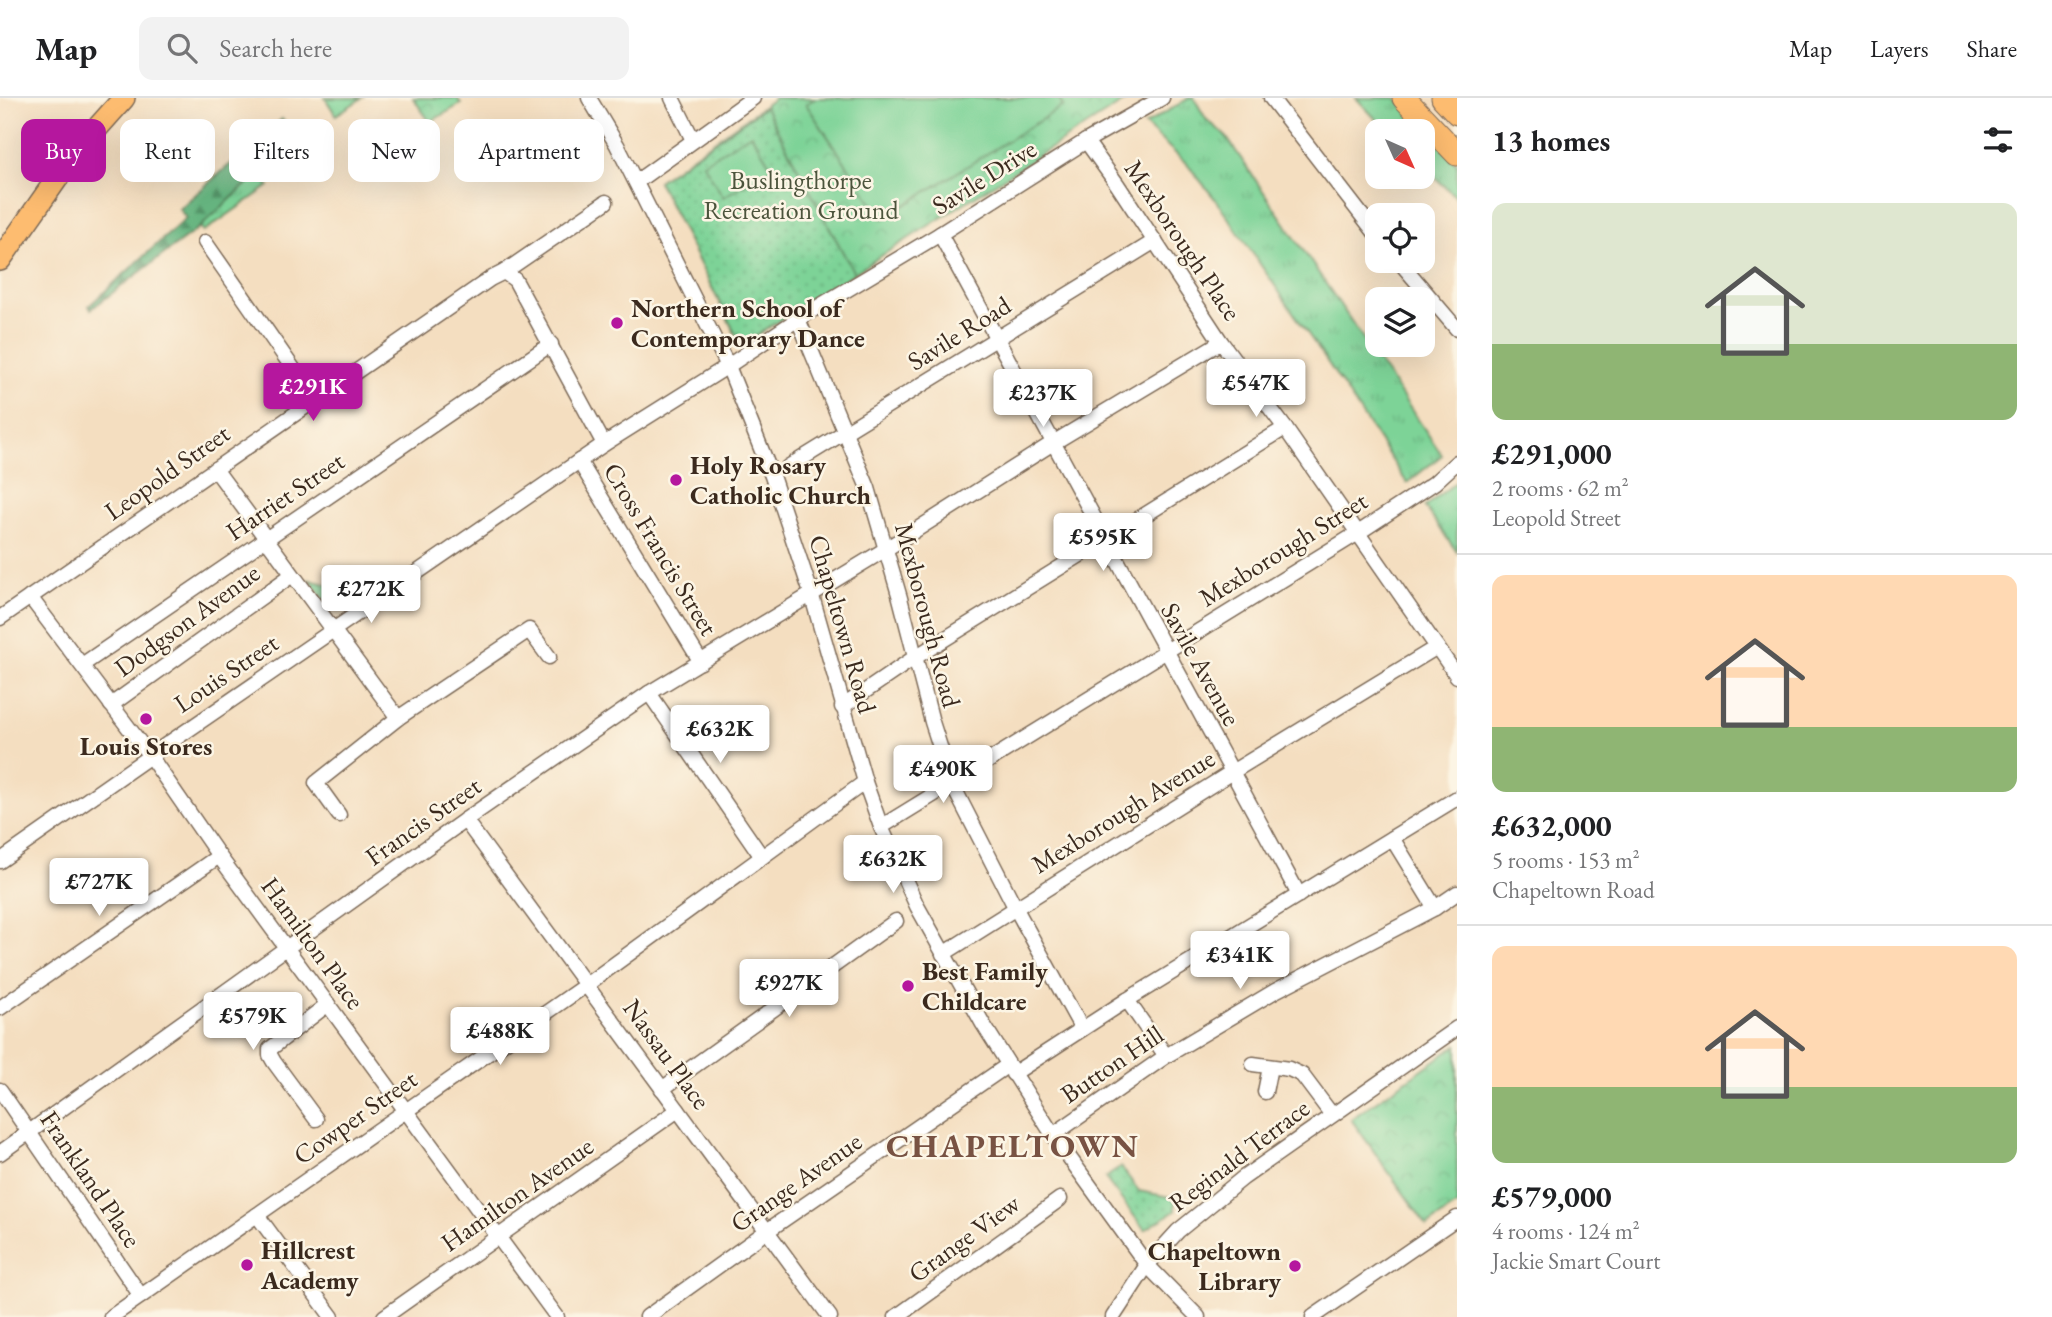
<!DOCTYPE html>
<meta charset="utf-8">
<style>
:root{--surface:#fff;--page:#f2f2f2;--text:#202124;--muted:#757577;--line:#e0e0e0;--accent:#b5179e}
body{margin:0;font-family:"EB Garamond",serif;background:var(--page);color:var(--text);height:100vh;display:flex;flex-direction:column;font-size:26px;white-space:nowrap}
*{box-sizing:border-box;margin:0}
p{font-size:23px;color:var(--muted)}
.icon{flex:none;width:38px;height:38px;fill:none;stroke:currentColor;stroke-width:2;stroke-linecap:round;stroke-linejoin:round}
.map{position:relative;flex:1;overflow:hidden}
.details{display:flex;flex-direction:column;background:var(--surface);width:595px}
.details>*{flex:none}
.hud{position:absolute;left:21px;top:21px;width:665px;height:63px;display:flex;gap:14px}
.needle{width:46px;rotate:135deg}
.buttons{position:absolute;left:1365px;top:21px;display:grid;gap:14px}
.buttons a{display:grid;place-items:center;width:70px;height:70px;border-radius:14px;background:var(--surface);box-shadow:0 7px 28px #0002;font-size:35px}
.price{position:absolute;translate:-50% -60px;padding:0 16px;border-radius:7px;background:#fff;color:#222;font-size:23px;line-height:46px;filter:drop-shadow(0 2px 4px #0008)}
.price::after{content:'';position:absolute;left:50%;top:42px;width:21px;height:16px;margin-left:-10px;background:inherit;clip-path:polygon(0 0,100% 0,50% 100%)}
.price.on{background:var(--accent);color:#fff}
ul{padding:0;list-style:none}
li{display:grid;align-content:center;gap:14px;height:371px;padding:0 35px}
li+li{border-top:2px solid var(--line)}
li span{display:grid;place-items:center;height:217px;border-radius:14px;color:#555}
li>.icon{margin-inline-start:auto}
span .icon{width:126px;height:126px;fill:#fffc;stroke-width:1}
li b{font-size:30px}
h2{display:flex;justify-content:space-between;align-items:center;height:84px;padding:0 35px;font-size:30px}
.pill{padding:0 24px;border-radius:14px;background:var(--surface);box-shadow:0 7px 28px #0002;font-size:24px;line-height:63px}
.pill.on{background:var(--accent);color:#fff}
header{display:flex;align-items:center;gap:42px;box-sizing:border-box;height:98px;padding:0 35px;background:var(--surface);border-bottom:2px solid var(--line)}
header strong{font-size:33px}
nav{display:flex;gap:38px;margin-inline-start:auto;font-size:24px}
.search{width:490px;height:63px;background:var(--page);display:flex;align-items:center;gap:18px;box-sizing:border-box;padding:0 24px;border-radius:14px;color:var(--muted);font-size:26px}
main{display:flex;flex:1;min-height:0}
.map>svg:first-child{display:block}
.grass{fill:url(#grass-tufts);stroke:#5c7e5a;stroke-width:2}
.forest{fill:url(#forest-firs);stroke:#50704f;stroke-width:2}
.park{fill:url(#park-crowns);stroke:#5c7e5a;stroke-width:2}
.garden{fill:url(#garden-dots);stroke:#5c7e5a;stroke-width:2}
.pitch{fill:#7dd397;stroke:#5c7e5a;stroke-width:2}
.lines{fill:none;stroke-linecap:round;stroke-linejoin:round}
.minor-casing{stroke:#7c6957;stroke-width:17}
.primary-casing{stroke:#7c6957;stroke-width:24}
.trunk-casing{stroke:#7c6957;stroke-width:25}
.minor{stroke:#fff;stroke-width:14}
.primary{stroke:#fdbc70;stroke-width:21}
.trunk{stroke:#fdbc70;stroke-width:23}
.poi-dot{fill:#b5179e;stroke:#fcf5e5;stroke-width:2.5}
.labels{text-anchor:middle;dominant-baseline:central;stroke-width:5;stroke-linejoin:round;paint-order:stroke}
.street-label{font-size:26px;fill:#3b2a1e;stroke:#fcf5e5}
.park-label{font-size:26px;fill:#4c543c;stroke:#fcf5e5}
.poi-label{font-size:26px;font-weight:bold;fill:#3b2a1e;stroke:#fcf5e5;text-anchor:start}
.district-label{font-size:33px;font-weight:bold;letter-spacing:2px;fill:#785243;stroke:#fcf5e5}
</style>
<header>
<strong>Map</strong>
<div class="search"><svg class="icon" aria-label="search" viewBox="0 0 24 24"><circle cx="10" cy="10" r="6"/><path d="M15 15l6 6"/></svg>Search here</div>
<nav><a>Map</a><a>Layers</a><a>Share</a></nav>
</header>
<main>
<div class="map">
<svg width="1457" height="1219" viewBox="0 0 1457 1219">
<defs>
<pattern id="grass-tufts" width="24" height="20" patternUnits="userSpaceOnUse" patternTransform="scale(1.75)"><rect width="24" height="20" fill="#7dd397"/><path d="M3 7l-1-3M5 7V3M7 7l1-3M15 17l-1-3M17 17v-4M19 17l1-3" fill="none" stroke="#6db582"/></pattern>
<pattern id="forest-firs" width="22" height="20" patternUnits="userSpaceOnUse" patternTransform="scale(1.75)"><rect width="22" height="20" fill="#66b580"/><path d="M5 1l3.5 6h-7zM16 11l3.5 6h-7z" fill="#559368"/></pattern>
<pattern id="park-crowns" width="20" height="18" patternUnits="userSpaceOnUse" patternTransform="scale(1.75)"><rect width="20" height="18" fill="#7dd397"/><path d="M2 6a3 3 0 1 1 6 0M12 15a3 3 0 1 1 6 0" fill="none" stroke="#6db582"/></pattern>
<pattern id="garden-dots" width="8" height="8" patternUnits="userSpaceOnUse" patternTransform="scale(1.75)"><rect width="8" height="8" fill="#7dd397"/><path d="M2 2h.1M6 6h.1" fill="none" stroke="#6db582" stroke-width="1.8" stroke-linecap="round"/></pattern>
</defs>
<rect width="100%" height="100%" fill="#fcf5e5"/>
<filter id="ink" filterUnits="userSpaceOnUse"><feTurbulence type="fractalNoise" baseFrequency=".0143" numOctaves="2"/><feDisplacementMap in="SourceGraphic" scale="14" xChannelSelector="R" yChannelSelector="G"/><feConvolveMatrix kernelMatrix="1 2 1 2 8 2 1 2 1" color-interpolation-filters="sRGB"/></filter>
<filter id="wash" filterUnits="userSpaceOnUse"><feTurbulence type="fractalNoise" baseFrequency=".00686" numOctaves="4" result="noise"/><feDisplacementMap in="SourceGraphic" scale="28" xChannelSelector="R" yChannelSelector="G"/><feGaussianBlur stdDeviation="1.57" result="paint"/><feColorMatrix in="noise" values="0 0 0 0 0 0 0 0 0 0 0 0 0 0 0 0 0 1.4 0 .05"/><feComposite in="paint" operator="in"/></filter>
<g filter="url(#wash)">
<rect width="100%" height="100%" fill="#f4dec0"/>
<!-- grass -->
<g class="grass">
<path d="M1189,0h5l12,21 19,16 217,320 -35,28 -81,-123 -110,-160 -29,-36 -42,-39z"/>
<path d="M1356,0h40l61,66v34l-34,-32v-35h-36z"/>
<path d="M296,41l8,10 -41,28 6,9 -66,46 -3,-5z"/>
<path d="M1457,383v71l-32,-45z"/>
<path d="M310,482l47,12c-29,21 -28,14 -47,-12z"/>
</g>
<!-- forest -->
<path class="forest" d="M282,21l14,20 -96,88 -109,82 -2,-3 97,-88 -7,-9z"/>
<!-- park -->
<g class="park">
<path d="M413,0h44l4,6 -31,18z"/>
<path d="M775,0h348l2,3 -384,244 -83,-164z"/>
<path d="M1457,947v160l-30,21 -76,-107z"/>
</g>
<!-- garden -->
<g class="garden">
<path d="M765,9l89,166 -113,72 -83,-164z"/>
<path d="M1121,1069l18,24 36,7v13l-30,19 -40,-52z"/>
</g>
<!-- pitch -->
<g class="pitch">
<path d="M325,0h37l-26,17z"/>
<path d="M816,0h242l5,8 -180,113 -77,-115z"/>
<path d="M751,36l21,34 -49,29 -20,-34z"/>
</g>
</g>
<g filter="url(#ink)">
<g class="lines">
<defs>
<g id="minor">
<path d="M589,0l28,47 111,221 44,110 39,117 54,189 16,45 36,79 66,118 70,111 94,130 51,52"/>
<path d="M672,0l21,42"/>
<path d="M1271,0l106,137"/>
<path d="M1086,43l31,43 104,158 64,86 172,248"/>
<path d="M636,84l117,-84"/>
<path d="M940,136l359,661"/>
<path d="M205,144l110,158"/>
<path d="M1399,163l58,68"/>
<path d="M504,174l11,8 89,164"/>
<path d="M798,221l70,169 32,110 32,124 20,62 63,123 67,122"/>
<path d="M579,363l122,201"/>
<path d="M788,369l367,-226"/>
<path d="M215,371l183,249"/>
<path d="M30,499l120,159 69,100 338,461"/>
<path d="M0,520l490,-339 14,-7 102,-70"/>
<path d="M82,567l469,-321"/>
<path d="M649,595l113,164"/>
<path d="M111,607l181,-130"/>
<path d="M842,609l72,-49 371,-230"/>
<path d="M339,717l-23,-32 82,-65 131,-88 20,27"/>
<path d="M465,722l365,497"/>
<path d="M881,729l477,-294 76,-50 23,-21"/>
<path d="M1392,740l43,70"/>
<path d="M0,763l150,-105 454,-312 124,-78 70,-47 142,-85 146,-93 76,-43"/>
<path d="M943,856l289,-182 205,-125"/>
<path d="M1127,902l39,56"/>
<path d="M0,910l219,-152"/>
<path d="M1253,966l36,5 13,6 30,40"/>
<path d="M1013,976l114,-74 330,-202"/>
<path d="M662,991l234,-168"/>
<path d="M0,992l141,206"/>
<path d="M1265,994l5,-25"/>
<path d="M316,1021l-42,-57 -4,-7v-6l58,-45"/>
<path d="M1053,1037l113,-79 109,-65 160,-83 22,-15"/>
<path d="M0,1055l465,-333 184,-127 237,-144 167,-106 168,-101"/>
<path d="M257,1117l75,102"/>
<path d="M111,1219l475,-332 279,-203"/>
<path d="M384,1219l294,-207"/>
<path d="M647,1219l120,-86 241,-166"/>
<path d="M896,1219l164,-118"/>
<path d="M1113,1219l34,-52 31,-34 65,-53 214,-150"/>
<path d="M1313,1219l144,-99"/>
</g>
<path id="primary" d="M0,162l75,-107 49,-55"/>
<g id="trunk">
<path d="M1404,0l53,56"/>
<path d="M1443,0l14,15"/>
</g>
</defs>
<!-- minor casing -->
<use href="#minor" class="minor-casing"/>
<!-- primary casing -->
<use href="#primary" class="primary-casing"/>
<!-- trunk casing -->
<use href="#trunk" class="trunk-casing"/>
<!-- minor -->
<use href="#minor" class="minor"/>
<!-- primary -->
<use href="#primary" class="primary"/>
<!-- trunk -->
<use href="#trunk" class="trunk"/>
</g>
</g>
<!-- markers -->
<g class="poi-dot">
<circle cx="617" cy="225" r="7"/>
<circle cx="676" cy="382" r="7"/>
<circle cx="146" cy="621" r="7"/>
<circle cx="908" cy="888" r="7"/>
<circle cx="247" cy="1167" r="7"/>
<circle cx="1295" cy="1168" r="7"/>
</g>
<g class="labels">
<!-- street labels -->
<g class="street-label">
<text transform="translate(984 79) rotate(-32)">Savile Drive</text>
<text transform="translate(1183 142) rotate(56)">Mexborough Place</text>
<text transform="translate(959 235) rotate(-32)">Savile Road</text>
<text transform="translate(167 374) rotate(-35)">Leopold Street</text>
<text transform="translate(285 398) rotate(-34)">Harriet Street</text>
<text transform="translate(661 451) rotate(59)">Cross Francis Street</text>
<text transform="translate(1283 451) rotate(-32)">Mexborough Street</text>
<text transform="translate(928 517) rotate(75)">Mexborough Road</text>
<text transform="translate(187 522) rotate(-36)">Dodgson Avenue</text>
<text transform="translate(843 526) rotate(74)">Chapeltown Road</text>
<text transform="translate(1201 566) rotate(61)">Savile Avenue</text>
<text transform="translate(226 575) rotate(-34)">Louis Street</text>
<text transform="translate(1123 713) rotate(-32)">Mexborough Avenue</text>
<text transform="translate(423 723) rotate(-35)">Francis Street</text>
<text transform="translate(313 845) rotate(54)">Hamilton Place</text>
<text transform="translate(667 956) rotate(54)">Nassau Place</text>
<text transform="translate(1112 966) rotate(-34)">Button Hill</text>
<text transform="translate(355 1019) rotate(-35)">Cowper Street</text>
<text transform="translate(1239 1057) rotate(-37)">Reginald Terrace</text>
<text transform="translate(91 1081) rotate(56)">Frankland Place</text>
<text transform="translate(796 1084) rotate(-35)">Grange Avenue</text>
<text transform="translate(517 1096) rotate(-35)">Hamilton Avenue</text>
<text transform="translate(964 1140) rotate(-36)">Grange View</text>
</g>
<!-- park labels -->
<g class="park-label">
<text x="801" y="82">Buslingthorpe<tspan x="801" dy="30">Recreation Ground</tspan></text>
</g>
<!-- poi labels -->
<g class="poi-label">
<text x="631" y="210">Northern School of<tspan x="631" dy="30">Contemporary Dance</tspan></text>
<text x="690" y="367">Holy Rosary<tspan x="690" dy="30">Catholic Church</tspan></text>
<text x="146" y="648" text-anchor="middle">Louis Stores</text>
<text x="922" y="873">Best Family<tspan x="922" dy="30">Childcare</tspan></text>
<text x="261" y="1152">Hillcrest<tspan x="261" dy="30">Academy</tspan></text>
<text x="1281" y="1153" text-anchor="end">Chapeltown<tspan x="1281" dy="30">Library</tspan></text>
</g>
<!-- district labels -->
<g class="district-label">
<text x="1013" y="1047">CHAPELTOWN</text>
</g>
</g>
</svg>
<div class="buttons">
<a><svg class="needle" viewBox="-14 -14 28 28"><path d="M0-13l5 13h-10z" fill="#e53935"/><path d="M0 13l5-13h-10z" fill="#757577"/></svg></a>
<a><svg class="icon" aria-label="locate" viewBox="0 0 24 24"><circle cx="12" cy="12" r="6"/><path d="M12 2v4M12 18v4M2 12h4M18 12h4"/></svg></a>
<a><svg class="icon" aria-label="layers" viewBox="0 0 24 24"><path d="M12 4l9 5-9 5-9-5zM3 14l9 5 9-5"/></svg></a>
</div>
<b class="price" style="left:1256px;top:321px">£547K</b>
<b class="price on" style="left:313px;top:325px">£291K</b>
<b class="price" style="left:1043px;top:331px">£237K</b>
<b class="price" style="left:1103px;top:475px">£595K</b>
<b class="price" style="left:371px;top:527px">£272K</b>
<b class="price" style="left:720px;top:667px">£632K</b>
<b class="price" style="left:943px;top:707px">£490K</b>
<b class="price" style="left:893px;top:797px">£632K</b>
<b class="price" style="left:99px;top:820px">£727K</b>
<b class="price" style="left:1240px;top:893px">£341K</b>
<b class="price" style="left:789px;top:921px">£927K</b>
<b class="price" style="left:253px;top:954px">£579K</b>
<b class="price" style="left:500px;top:969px">£488K</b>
<div class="hud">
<a class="pill on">Buy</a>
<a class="pill">Rent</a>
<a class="pill">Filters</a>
<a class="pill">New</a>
<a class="pill">Apartment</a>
</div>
</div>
<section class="details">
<h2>13 homes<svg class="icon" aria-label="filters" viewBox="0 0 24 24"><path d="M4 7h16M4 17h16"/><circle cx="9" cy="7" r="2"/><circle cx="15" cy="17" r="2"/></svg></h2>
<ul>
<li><span style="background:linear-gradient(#dfe7d0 65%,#8fb573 0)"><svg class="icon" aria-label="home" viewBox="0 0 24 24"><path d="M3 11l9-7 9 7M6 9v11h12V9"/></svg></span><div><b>£291,000</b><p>2 rooms · 62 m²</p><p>Leopold Street</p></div></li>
<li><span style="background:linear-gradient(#ffd9b3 70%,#8fb573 0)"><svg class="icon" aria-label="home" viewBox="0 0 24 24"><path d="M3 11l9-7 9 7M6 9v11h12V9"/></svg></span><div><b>£632,000</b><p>5 rooms · 153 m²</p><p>Chapeltown Road</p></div></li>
<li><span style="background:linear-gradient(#ffd9b3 65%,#8fb573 0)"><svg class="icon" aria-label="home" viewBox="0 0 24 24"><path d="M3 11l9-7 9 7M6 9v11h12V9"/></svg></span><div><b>£579,000</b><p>4 rooms · 124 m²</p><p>Jackie Smart Court</p></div></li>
</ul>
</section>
</main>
